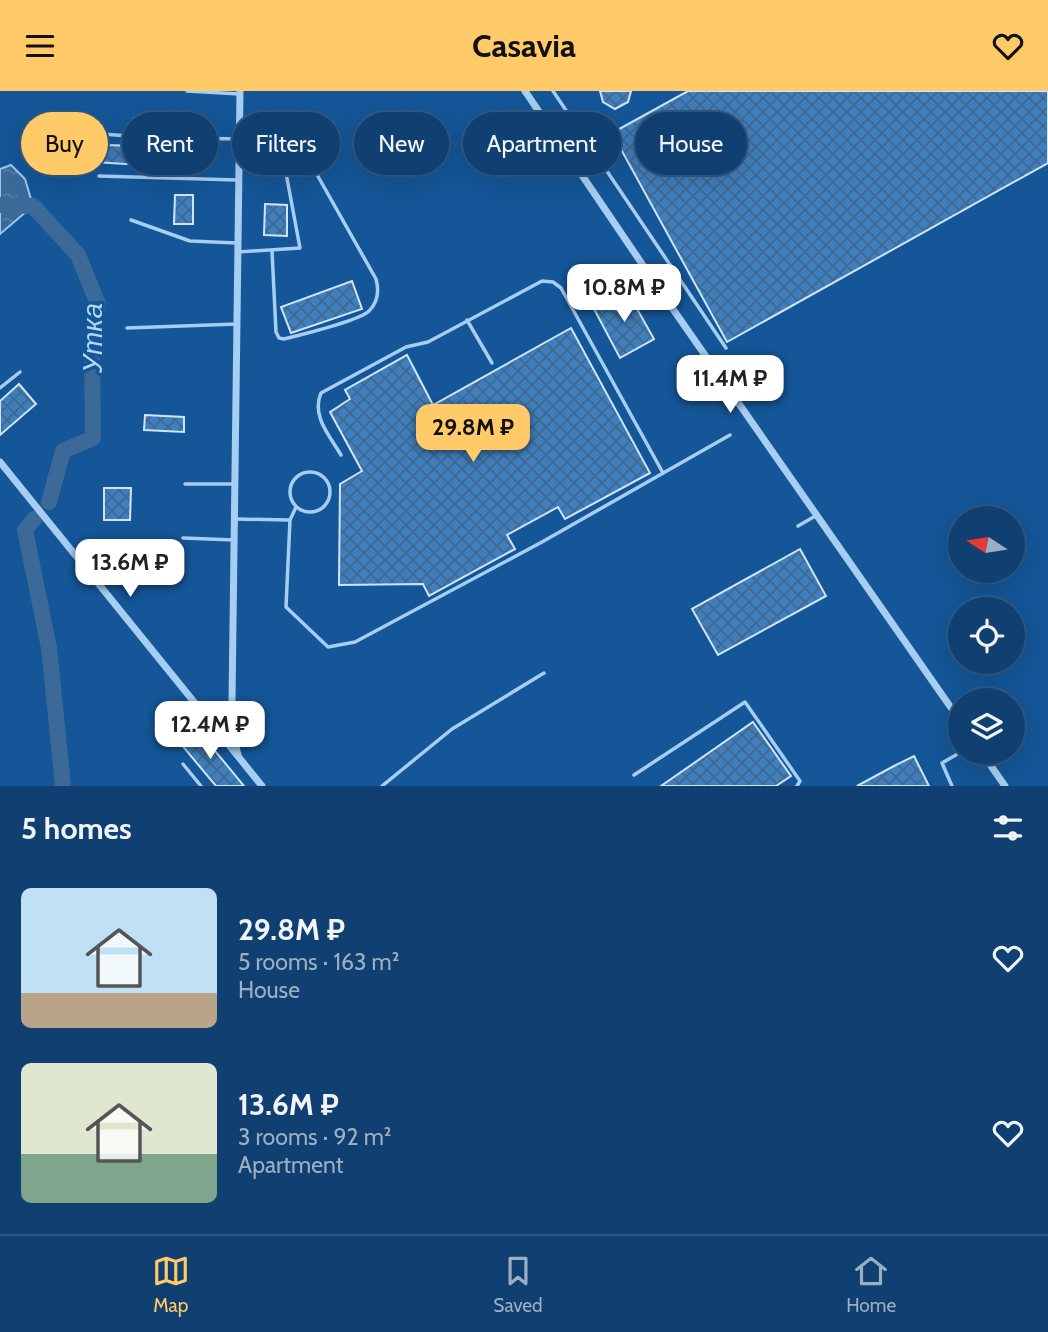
<!DOCTYPE html>
<meta charset="utf-8">
<style>
:root{--surface:#0f4071;--page:#184776;--text:#f1f3f6;--muted:#9bafc3;--line:#2f5984;--accent:#ffca67}
body{margin:0;font-family:Cabin,sans-serif;background:var(--page);color:var(--text);height:100vh;display:flex;flex-direction:column;font-size:26px;white-space:nowrap}
*{box-sizing:border-box;margin:0}
p{font-size:23px;color:var(--muted)}
.icon{flex:none;width:38px;height:38px;fill:none;stroke:currentColor;stroke-width:2;stroke-linecap:round;stroke-linejoin:round}
.map{position:relative;height:695px;overflow:hidden}
.drawer{display:flex;flex-direction:column;background:var(--surface);flex:1}
.drawer>*{flex:none}
.hud{position:absolute;left:21px;top:21px;width:1006px;height:63px;display:flex;gap:14px}
.needle{width:46px;rotate:282deg}
.controls{position:absolute;left:948px;top:415px;display:grid;gap:14px}
.controls a{display:grid;place-items:center;width:77px;height:77px;border-radius:50%;background:var(--surface);box-shadow:0 7px 28px #0002,0 0 0 2px var(--line);font-size:35px}
.price{position:absolute;translate:-50% -60px;padding:0 16px;border-radius:14px;background:#fff;color:#222;font-size:23px;line-height:46px;filter:drop-shadow(0 2px 4px #0008)}
.price::after{content:'';position:absolute;left:50%;top:42px;width:21px;height:16px;margin-left:-10px;background:inherit;clip-path:polygon(0 0,100% 0,50% 100%)}
.price.active{background:var(--accent);color:#111}
ul{padding:0;list-style:none}
li{display:flex;align-items:center;gap:21px;height:175px;padding:0 21px}
li span{display:grid;place-items:center;flex:none;width:196px;height:140px;border-radius:10px;color:#555}
li>.icon{margin-inline-start:auto}
span .icon{width:84px;height:84px;fill:#fffc;stroke-width:1}
li b{font-size:30px}
h2{display:flex;justify-content:space-between;align-items:center;height:84px;padding:0 21px;font-size:30px}
.chip{padding:0 24px;border-radius:32px;background:var(--surface);box-shadow:0 7px 28px #0002,0 0 0 2px var(--line);font-size:24px;line-height:63px}
.chip.active{background:var(--accent);color:#111}
header{display:flex;justify-content:space-between;align-items:center;height:91px;padding:0 21px;background:var(--accent);color:#111;font-size:32px;font-weight:700}
.tabs{display:flex;justify-content:space-around;align-items:center;height:98px;border-top:2px solid var(--line);background:var(--surface);font-size:19px;color:var(--muted)}
.tabs a{display:grid;justify-items:center;gap:4px}
.tabs .active{color:var(--accent)}
.map>svg:first-child{display:block}
.water{fill:url(#water-ripples);stroke:#98c9f5;stroke-width:2}
.lines{fill:none;stroke-linecap:round;stroke-linejoin:round}
.river{stroke:#3b6a99;stroke-width:16}
.building{fill:url(#building-cross-hatch);stroke:#cee6fd;stroke-width:2}
.lane{stroke:#a6cdf2;stroke-width:3.5}
.street{stroke:#a6cdf2;stroke-width:7}
.labels{text-anchor:middle;dominant-baseline:central;stroke-width:7;stroke-linejoin:round;paint-order:stroke}
.water-label{font-size:28px;font-style:italic;fill:#b3d7f9;stroke:#145697}
</style>
<header><svg class="icon" aria-label="menu" viewBox="0 0 24 24"><path d="M4 6h16M4 12h16M4 18h16"/></svg>Casavia<svg class="icon" aria-label="heart" viewBox="0 0 24 24"><path d="M12 20l-8-8c-3-5 5-10 8-4 3-6 11-1 8 4z"/></svg></header>
<div class="map">
<svg width="1048" height="695" viewBox="0 0 1048 695">
<defs>
<pattern id="water-ripples" width="26" height="14" patternUnits="userSpaceOnUse" patternTransform="scale(1.75)"><rect width="26" height="14" fill="#3b6a99"/><path d="M2 4q2-2 4 0t4 0M15 11q2-2 4 0t4 0" fill="none" stroke="#5880a8"/></pattern>
<pattern id="building-cross-hatch" width="8" height="8" patternUnits="userSpaceOnUse" patternTransform="scale(1.75)"><rect width="8" height="8" fill="#3d7fbf"/><path d="M0 0l8 8M0 8l8-8" fill="none" stroke="#44688b"/></pattern>
</defs>
<rect width="100%" height="100%" fill="#145697"/>
<!-- water -->
<path class="water" d="M11,74l14,14 8,27 -33,28v-65z"/>
<g class="lines">
<!-- river -->
<g class="river">
<path d="M0,114l33,1 45,49 20,49 -6,51 1,83 -30,13 -14,51"/>
<path d="M34,428l-9,11 24,118 14,138"/>
</g>
</g>
<!-- building -->
<g class="building">
<path d="M600,0h31l-3,11 -13,7 -12,-7z"/>
<path d="M688,0h360v72l-321,179 -115,-209z"/>
<path d="M133,27l56,3 -1,13 -56,-3z"/>
<path d="M79,51l26,3 69,2 -1,20 -95,-6z"/>
<path d="M175,104h18v29h-19z"/>
<path d="M265,113l22,1v31l-23,-1z"/>
<path d="M352,190l10,28 -71,24 -10,-26z"/>
<path d="M627,200l27,48 -34,19 -26,-49z"/>
<path d="M571,237l79,145 -85,46 -7,-12 -51,28 8,14 -86,47 -6,-12 -84,1 1,-101 22,-13 -32,-59 20,-13 -5,-9 62,-35 26,50z"/>
<path d="M19,293l17,20 -36,31v-34z"/>
<path d="M145,324l39,2v15l-40,-2z"/>
<path d="M104,397h27l-1,32h-26z"/>
<path d="M800,458l26,47 -108,59 -26,-46z"/>
<path d="M753,631l38,54 -15,10h-115z"/>
<path d="M197,638l47,57h-28l-36,-43z"/>
<path d="M914,665l15,30h-72l37,-20z"/>
</g>
<g class="lines">
<!-- lane -->
<g class="lane">
<path d="M187,0l53,3"/>
<path d="M553,0l173,257"/>
<path d="M54,39l86,7 100,2"/>
<path d="M99,85l138,4"/>
<path d="M131,129l59,21 47,2"/>
<path d="M238,161l62,-4 -14,-75 6,-13 7,-2 12,6 65,115c3,11 2,23 -7,32 -10,10 -69,24 -85,28l-5,-1 -3,-6 -4,-81"/>
<path d="M467,229l25,43"/>
<path d="M127,237l110,-4"/>
<path d="M0,297l20,-16"/>
<path d="M341,364c-11,-19 -30,-39 -20,-62l85,-46 22,-5 114,-61 11,1 8,6 102,185"/>
<circle cx="310" cy="401" r="20"/>
<path d="M185,393h50"/>
<path d="M296,416l-6,13 -4,87 42,40 27,-5 187,-100 188,-107"/>
<path d="M236,428l53,1"/>
<path d="M798,435l19,-11"/>
<path d="M183,447l51,2"/>
<path d="M183,673l18,22"/>
<path d="M634,684l111,-73 55,79 -3,5"/>
<path d="M382,695l70,-57 92,-56"/>
<path d="M952,695l-10,-23 19,-11"/>
</g>
<!-- street -->
<g class="street">
<path d="M525,0l136,201 300,430"/>
<path d="M0,371l262,324"/>
<path d="M982,662l23,33"/>
<path d="M238,664l-5,-19 -1,-35 8,-610"/>
</g>
</g>
<g class="labels">
<!-- water labels -->
<g class="water-label">
<text transform="translate(92 247) rotate(-90)">Утка</text>
</g>
</g>
</svg>
<div class="controls">
<a><svg class="needle" viewBox="-14 -14 28 28"><path d="M0-13l5 13h-10z" fill="#e53935"/><path d="M0 13l5-13h-10z" fill="#9bafc3"/></svg></a>
<a><svg class="icon" aria-label="locate" viewBox="0 0 24 24"><circle cx="12" cy="12" r="6"/><path d="M12 2v4M12 18v4M2 12h4M18 12h4"/></svg></a>
<a><svg class="icon" aria-label="layers" viewBox="0 0 24 24"><path d="M12 4l9 5-9 5-9-5zM3 14l9 5 9-5"/></svg></a>
</div>
<b class="price" style="left:624px;top:233px">10.8M ₽</b>
<b class="price" style="left:730px;top:324px">11.4M ₽</b>
<b class="price active" style="left:473px;top:373px">29.8M ₽</b>
<b class="price" style="left:130px;top:508px">13.6M ₽</b>
<b class="price" style="left:210px;top:670px">12.4M ₽</b>
<div class="hud">
<a class="chip active">Buy</a>
<a class="chip">Rent</a>
<a class="chip">Filters</a>
<a class="chip">New</a>
<a class="chip">Apartment</a>
<a class="chip">House</a>
</div>
</div>
<section class="drawer">
<h2>5 homes<svg class="icon" aria-label="filters" viewBox="0 0 24 24"><path d="M4 7h16M4 17h16"/><circle cx="9" cy="7" r="2"/><circle cx="15" cy="17" r="2"/></svg></h2>
<ul>
<li><span style="background:linear-gradient(#bfe0f5 75%,#b9a48a 0)"><svg class="icon" aria-label="home" viewBox="0 0 24 24"><path d="M3 11l9-7 9 7M6 9v11h12V9"/></svg></span><div><b>29.8M ₽</b><p>5 rooms · 163 m²</p><p>House</p></div><svg class="icon" aria-label="heart" viewBox="0 0 24 24"><path d="M12 20l-8-8c-3-5 5-10 8-4 3-6 11-1 8 4z"/></svg></li>
<li><span style="background:linear-gradient(#dfe7d0 65%,#7fa58c 0)"><svg class="icon" aria-label="home" viewBox="0 0 24 24"><path d="M3 11l9-7 9 7M6 9v11h12V9"/></svg></span><div><b>13.6M ₽</b><p>3 rooms · 92 m²</p><p>Apartment</p></div><svg class="icon" aria-label="heart" viewBox="0 0 24 24"><path d="M12 20l-8-8c-3-5 5-10 8-4 3-6 11-1 8 4z"/></svg></li>
</ul>
</section>
<nav class="tabs">
<a class="active"><svg class="icon" aria-label="map" viewBox="0 0 24 24"><path d="M3 6l6-2 6 2 6-2v14l-6 2-6-2-6 2zM9 4v14M15 6v14"/></svg>Map</a>
<a><svg class="icon" aria-label="saved" viewBox="0 0 24 24"><path d="M7 4h10v16l-5-4-5 4z"/></svg>Saved</a>
<a><svg class="icon" aria-label="home" viewBox="0 0 24 24"><path d="M3 11l9-7 9 7M6 9v11h12V9"/></svg>Home</a>
</nav>
